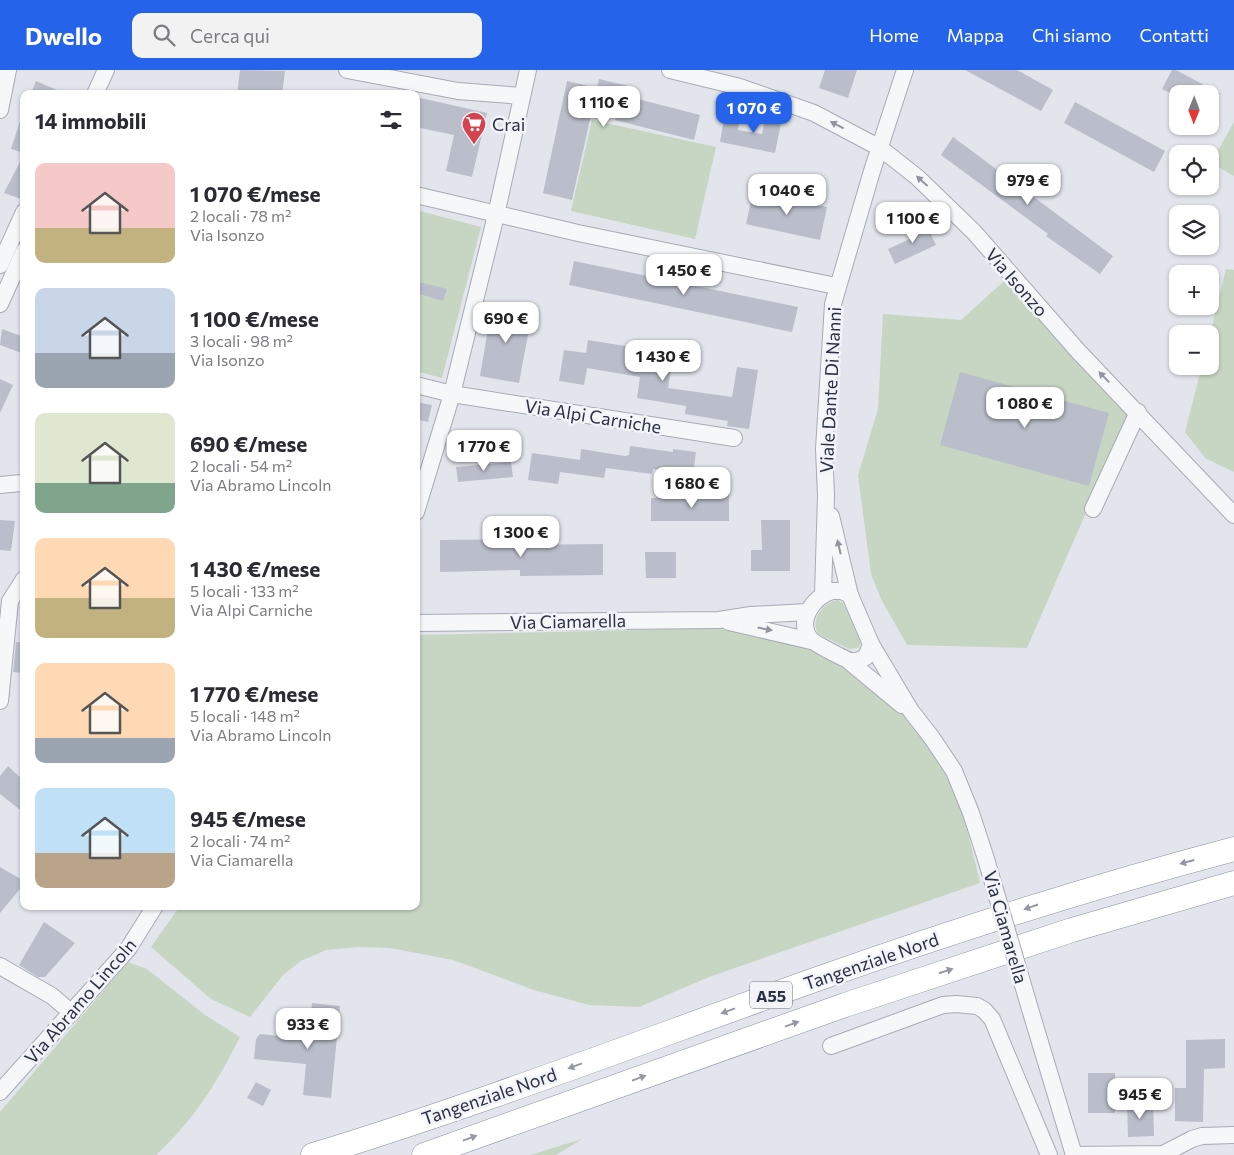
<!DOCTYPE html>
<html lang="it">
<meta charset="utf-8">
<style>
:root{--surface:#fff;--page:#f2f2f3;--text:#2b2b33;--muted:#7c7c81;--accent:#2563eb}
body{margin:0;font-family:Commissioner,sans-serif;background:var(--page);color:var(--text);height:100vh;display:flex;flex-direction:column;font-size:19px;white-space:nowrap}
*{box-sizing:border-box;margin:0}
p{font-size:16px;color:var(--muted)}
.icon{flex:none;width:28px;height:28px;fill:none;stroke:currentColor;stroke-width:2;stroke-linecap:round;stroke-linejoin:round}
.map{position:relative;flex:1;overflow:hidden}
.details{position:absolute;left:20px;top:20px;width:400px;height:820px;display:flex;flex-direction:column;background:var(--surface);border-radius:10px;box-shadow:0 1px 4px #0004}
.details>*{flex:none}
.needle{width:32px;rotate:181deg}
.buttons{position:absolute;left:1169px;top:15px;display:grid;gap:10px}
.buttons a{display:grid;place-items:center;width:50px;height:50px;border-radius:10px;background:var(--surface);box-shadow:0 1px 4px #0004;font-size:25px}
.price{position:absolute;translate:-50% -42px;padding:0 11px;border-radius:10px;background:#fff;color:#222;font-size:16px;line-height:32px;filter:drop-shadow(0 1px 2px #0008)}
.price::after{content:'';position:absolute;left:50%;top:30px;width:15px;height:11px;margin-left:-8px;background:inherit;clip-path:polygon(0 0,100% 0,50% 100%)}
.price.on{background:var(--accent);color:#fff}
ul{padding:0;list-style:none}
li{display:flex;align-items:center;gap:15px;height:125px;padding:0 15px}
li span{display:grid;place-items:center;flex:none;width:140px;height:100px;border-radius:10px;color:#555}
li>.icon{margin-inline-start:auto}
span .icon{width:60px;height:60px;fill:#fffc;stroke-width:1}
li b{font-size:21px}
h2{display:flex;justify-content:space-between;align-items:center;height:60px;padding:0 15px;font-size:21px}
header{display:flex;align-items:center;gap:30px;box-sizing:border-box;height:70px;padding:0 25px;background:var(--accent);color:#fff}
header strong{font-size:24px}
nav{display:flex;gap:28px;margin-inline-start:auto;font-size:18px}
.search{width:350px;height:45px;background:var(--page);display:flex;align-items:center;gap:12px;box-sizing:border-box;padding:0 18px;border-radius:10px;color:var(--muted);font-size:19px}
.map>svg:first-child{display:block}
.green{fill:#c6d6c3}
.building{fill:#b9beca}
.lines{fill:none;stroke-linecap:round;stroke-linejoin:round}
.minor-casing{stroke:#a7abb6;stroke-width:18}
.highway-casing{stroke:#8991a3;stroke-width:25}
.minor{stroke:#f5f7f9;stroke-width:16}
.highway{stroke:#fff;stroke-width:24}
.minor-bridge-casing{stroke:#a7abb6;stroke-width:18;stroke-linecap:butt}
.minor-bridge{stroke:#f5f7f9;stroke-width:16}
.oneway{fill:#8f949f}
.oneway2{fill:#9498a2}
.labels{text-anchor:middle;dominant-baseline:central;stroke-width:5;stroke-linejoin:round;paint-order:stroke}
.shield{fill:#f2f4f8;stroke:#656c7b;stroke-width:1}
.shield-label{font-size:16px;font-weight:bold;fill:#293145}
.poi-label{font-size:18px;fill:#293145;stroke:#f2f4f8;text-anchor:start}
.street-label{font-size:18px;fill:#293145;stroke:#f2f4f8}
</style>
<header>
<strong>Dwello</strong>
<div class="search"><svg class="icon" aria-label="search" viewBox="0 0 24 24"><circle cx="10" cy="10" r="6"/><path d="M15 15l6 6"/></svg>Cerca qui</div>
<nav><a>Home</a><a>Mappa</a><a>Chi siamo</a><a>Contatti</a></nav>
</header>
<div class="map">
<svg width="1234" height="1085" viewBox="0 0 1234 1085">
<rect width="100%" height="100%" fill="#e2e5eb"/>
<!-- green -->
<g class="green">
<path d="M592,50l124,27 -21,92 -124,-28z"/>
<path d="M1234,52v54l-23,-13z"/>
<path d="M416,140l65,17 -39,151 -26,-7z"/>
<path d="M1226,199l8,1v202l-29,-14 -20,-26 17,-66h8v-32z"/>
<path d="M1004,211l124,135 -101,232 -120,-3 -26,-46 -10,-25 -13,-99 20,-66 5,-95 78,6z"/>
<path d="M838,530l5,3 19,38 -4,7 -9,1 -31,-15c-8,-14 5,-32 20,-34z"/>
<path d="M685,559c18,0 36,-1 53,2 24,3 52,11 74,18 51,18 119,86 140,135 13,31 20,66 28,99l-271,94 -70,30 -50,-2 -55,-15 -81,-30 -63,-12 -33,-1 -31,3 -25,11 -18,14 -33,42 -39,-18 -60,-52 29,-41h236v-271z"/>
<path d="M128,892l19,7 58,46 35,22c-25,49 -44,80 -84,118h-156v-43z"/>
<path d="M582,1069l-26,16h-26z"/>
</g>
<!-- building -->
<g class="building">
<path d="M240,0l45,1 -3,23h-45z"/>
<path d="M825,0h32l-9,28 -29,-10z"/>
<path d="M965,0h52l36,20 -12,21z"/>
<path d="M1172,0h4l45,24h-43v3l-16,-8z"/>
<path d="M599,9l29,7 -2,10 74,19 -6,25 -79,-20 4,-12 -25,-6 -22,98 -29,-7 24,-112 30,7z"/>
<path d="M36,11l30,13h-35z"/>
<path d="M416,27l71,16 -15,64 -26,-6 8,-36 -38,-8z"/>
<path d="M1075,32l90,49 -11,21 -90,-49z"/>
<path d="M767,40l16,3 -8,40 -55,-11 4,-23 15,3 -1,8 24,4z"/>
<path d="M21,48l3,1v34l-13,-4z"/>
<path d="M953,67l160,119 -13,18 -54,-38 2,-2 -107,-79z"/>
<path d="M24,84v46l-20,-7z"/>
<path d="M753,122l74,15 -7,33 -74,-16z"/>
<path d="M925,152l11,23 -41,19 -7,-15 22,-10 -4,-8z"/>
<path d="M574,191l224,46 -6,25 -223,-47z"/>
<path d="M419,212l28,7 -4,12 -27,-8z"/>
<path d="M492,236l40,7 -13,70 -39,-7z"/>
<path d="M2,259l22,8v17l-24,-9z"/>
<path d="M588,270l62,10 -3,16 24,4 -3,18 64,9 5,-30 21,3 -9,59 -22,-3 1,-5 -43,-7 1,-8 -49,-8 3,-21 -53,-9 -3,17 -25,-4 5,-31 22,3z"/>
<path d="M960,302l149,41 -20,73 -149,-41z"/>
<path d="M0,309l13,6 -13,28z"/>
<path d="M416,332l16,3 -4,17 -12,-3z"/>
<path d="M630,376l43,6v-3l23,3 -3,23 -40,-6 -1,5 -46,-6 -2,10 -44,-6 -2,12 -30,-4 4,-27 48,7 1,-11 44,7 4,-1z"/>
<path d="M511,392l2,15 -55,5 -2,-15z"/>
<path d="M707,423h22v28h-78v-23l56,-1z"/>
<path d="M0,450l15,1 -4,30 -11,-1z"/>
<path d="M761,450h29v51h-39v-21h11z"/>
<path d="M523,469v6l80,-1v31l-83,1v-6l-80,2v-32z"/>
<path d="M645,482h31v26h-30z"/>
<path d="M16,572h8v31l-11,-1z"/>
<path d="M8,696l16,15v32l-24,-19v-18z"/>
<path d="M0,797l24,14v3l-24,29z"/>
<path d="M44,852l31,21 -30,34h-7l-19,-12z"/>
<path d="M312,933l28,3 -9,92 -28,-3 3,-31 -52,-5 2,-20 4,-5 49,5z"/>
<path d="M1225,969v29l-21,1 -1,53 -28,-1v-33h11v-48z"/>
<rect x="1088" y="1003" width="27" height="40"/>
<path d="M256,1012l15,8 -8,16 -16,-8z"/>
<path d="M1153,1032l1,34 -26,1 -1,-34z"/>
</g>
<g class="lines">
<defs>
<g id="minor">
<path d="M347,0l111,21 64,5"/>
<path d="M670,0l70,17 74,26 66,35 37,29 57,55 104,119 156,164"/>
<path d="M95,24l11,-24"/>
<path d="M0,40l8,-40"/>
<path d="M416,125l162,38 258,53"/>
<path d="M0,195l24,-53"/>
<path d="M0,234l24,-53"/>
<path d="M416,315l36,9 282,44"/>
<path d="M0,415l21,-2"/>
<path d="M1093,439l45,-97"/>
<path d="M416,442l36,-118 44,-179 32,-145"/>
<path d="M831,446l19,79"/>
<path d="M832,521h10l8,4 21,49 -5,13c-4,2 -9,5 -15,4 -3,0 -39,-19 -40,-21 -16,-19 3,-43 21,-49z"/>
<path d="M823,524l3,-99 -2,-46 9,-145 39,-133 33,-101"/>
<path d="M729,552l82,19"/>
<path d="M416,553l303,-3 32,-5 56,-3"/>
<path d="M871,574l40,67 21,27 22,33 17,42 15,46"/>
<path d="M850,592l52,43"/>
<path d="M0,631l10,-100 14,-22"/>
<path d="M0,896l52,30 20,17"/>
<path d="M1030,939l44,146"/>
<path d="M831,976l112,-41 13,-1 21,2 7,4 8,9 57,136"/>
<path d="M0,1022l128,-143 27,-43"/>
<path d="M1074,1085l89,-1 29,-15 10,-3 32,-1"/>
</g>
<g id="highway">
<path d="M313,1085c171,-52 338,-117 507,-177 136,-48 274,-92 414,-129"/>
<path d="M424,1085l421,-150 227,-75 162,-47"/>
</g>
</defs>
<!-- minor casing -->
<use href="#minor" class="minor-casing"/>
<!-- highway casing -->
<use href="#highway" class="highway-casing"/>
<!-- minor -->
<use href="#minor" class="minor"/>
<!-- highway -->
<use href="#highway" class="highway"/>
<defs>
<path id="minor-bridge" d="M986,789l44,150"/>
</defs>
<!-- minor-bridge casing -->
<use href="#minor-bridge" class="minor-bridge-casing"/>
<!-- minor-bridge -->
<use href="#minor-bridge" class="minor-bridge"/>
</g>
<!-- one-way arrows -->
<defs><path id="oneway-solid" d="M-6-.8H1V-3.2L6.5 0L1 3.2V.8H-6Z" transform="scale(1.25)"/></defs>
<g class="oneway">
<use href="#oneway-solid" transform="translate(837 55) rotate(-153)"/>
<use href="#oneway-solid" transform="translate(922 111) rotate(-138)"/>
<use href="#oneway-solid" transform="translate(1104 307) rotate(-134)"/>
<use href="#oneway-solid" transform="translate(839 477) rotate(-103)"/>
<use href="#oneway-solid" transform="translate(765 559) rotate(11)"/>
</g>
<g class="oneway2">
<use href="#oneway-solid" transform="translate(1187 792) rotate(165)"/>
<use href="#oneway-solid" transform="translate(1031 837) rotate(161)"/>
<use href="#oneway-solid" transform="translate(946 901) rotate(-18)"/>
<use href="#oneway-solid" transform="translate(728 941) rotate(160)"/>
<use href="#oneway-solid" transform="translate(792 954) rotate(-20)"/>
<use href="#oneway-solid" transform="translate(575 996) rotate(160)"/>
<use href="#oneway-solid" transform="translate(639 1008) rotate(-20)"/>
<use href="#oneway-solid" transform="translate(470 1068) rotate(-20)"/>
</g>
<!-- icons -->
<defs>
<symbol id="supermarket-pin" viewBox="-11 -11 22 30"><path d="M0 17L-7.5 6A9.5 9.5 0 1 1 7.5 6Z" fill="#d6424e" stroke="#f2f4f8"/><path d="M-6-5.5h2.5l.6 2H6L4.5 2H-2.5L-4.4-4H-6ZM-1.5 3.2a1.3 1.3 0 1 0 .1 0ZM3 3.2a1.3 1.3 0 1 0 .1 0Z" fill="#fff"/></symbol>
</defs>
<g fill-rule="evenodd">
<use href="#supermarket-pin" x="460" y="40" width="28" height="38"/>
</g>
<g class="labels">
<!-- shield labels -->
<rect class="shield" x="750" y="911.5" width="42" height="27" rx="4"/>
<g class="shield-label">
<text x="771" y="925">A55</text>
</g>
<!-- poi labels -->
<g class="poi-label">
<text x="492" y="54">Crai</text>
</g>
<!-- street labels -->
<g class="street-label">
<text transform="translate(1017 212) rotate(49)">Via Isonzo</text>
<text transform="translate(830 320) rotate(-87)">Viale Dante Di Nanni</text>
<text transform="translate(593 346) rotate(9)">Via Alpi Carniche</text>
<text transform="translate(568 551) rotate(-1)">Via Ciamarella</text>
<text transform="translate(1006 857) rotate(74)">Via Ciamarella</text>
<text transform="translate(871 891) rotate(-19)">Tangenziale Nord</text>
<text transform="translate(80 931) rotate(-49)">Via Abramo Lincoln</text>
<text transform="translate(489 1026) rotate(-19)">Tangenziale Nord</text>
</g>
</g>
</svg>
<div class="buttons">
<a><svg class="needle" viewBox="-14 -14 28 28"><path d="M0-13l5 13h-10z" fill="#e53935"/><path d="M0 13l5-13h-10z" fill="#7c7c81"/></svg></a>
<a><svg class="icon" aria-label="locate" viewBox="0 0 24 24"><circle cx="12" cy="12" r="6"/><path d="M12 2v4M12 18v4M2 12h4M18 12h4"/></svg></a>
<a><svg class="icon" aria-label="layers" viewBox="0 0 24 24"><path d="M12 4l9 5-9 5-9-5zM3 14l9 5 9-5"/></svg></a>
<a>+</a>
<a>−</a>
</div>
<b class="price" style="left:604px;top:58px">1 110 €</b>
<b class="price on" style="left:754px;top:64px">1 070 €</b>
<b class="price" style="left:1028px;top:136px">979 €</b>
<b class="price" style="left:787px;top:146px">1 040 €</b>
<b class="price" style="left:913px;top:174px">1 100 €</b>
<b class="price" style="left:684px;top:226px">1 450 €</b>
<b class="price" style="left:506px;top:274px">690 €</b>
<b class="price" style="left:663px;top:312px">1 430 €</b>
<b class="price" style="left:1025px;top:359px">1 080 €</b>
<b class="price" style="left:484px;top:402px">1 770 €</b>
<b class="price" style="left:692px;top:439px">1 680 €</b>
<b class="price" style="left:521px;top:488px">1 300 €</b>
<b class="price" style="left:308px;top:980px">933 €</b>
<b class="price" style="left:1140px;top:1050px">945 €</b>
<section class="details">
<h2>14 immobili<svg class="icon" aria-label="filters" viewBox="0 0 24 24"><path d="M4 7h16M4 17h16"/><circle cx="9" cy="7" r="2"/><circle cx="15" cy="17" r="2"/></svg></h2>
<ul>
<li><span style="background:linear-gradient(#f6c9c9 65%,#c2b280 0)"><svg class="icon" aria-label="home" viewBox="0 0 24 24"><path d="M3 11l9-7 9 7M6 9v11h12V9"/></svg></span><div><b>1 070 €/mese</b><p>2 locali · 78 m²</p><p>Via Isonzo</p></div></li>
<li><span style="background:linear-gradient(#c9d6e8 65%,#9aa5b1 0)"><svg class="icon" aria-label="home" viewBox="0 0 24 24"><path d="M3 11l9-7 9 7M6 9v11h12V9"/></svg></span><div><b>1 100 €/mese</b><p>3 locali · 98 m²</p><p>Via Isonzo</p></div></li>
<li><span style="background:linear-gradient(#dfe7d0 70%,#7fa58c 0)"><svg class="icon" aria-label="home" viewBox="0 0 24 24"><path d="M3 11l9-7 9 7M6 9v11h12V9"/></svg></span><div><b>690 €/mese</b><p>2 locali · 54 m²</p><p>Via Abramo Lincoln</p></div></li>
<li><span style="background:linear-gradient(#ffd9b3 60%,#c2b280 0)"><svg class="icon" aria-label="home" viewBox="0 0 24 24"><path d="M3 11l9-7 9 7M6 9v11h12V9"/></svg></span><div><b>1 430 €/mese</b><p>5 locali · 133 m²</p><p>Via Alpi Carniche</p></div></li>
<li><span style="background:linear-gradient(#ffd9b3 75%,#9aa5b1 0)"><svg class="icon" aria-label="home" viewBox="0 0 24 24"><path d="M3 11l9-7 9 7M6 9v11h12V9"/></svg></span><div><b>1 770 €/mese</b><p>5 locali · 148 m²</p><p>Via Abramo Lincoln</p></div></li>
<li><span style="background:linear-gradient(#bfe0f5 65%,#b9a48a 0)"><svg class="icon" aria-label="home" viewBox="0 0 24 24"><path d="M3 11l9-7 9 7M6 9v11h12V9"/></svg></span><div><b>945 €/mese</b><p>2 locali · 74 m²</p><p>Via Ciamarella</p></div></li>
</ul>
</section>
</div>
